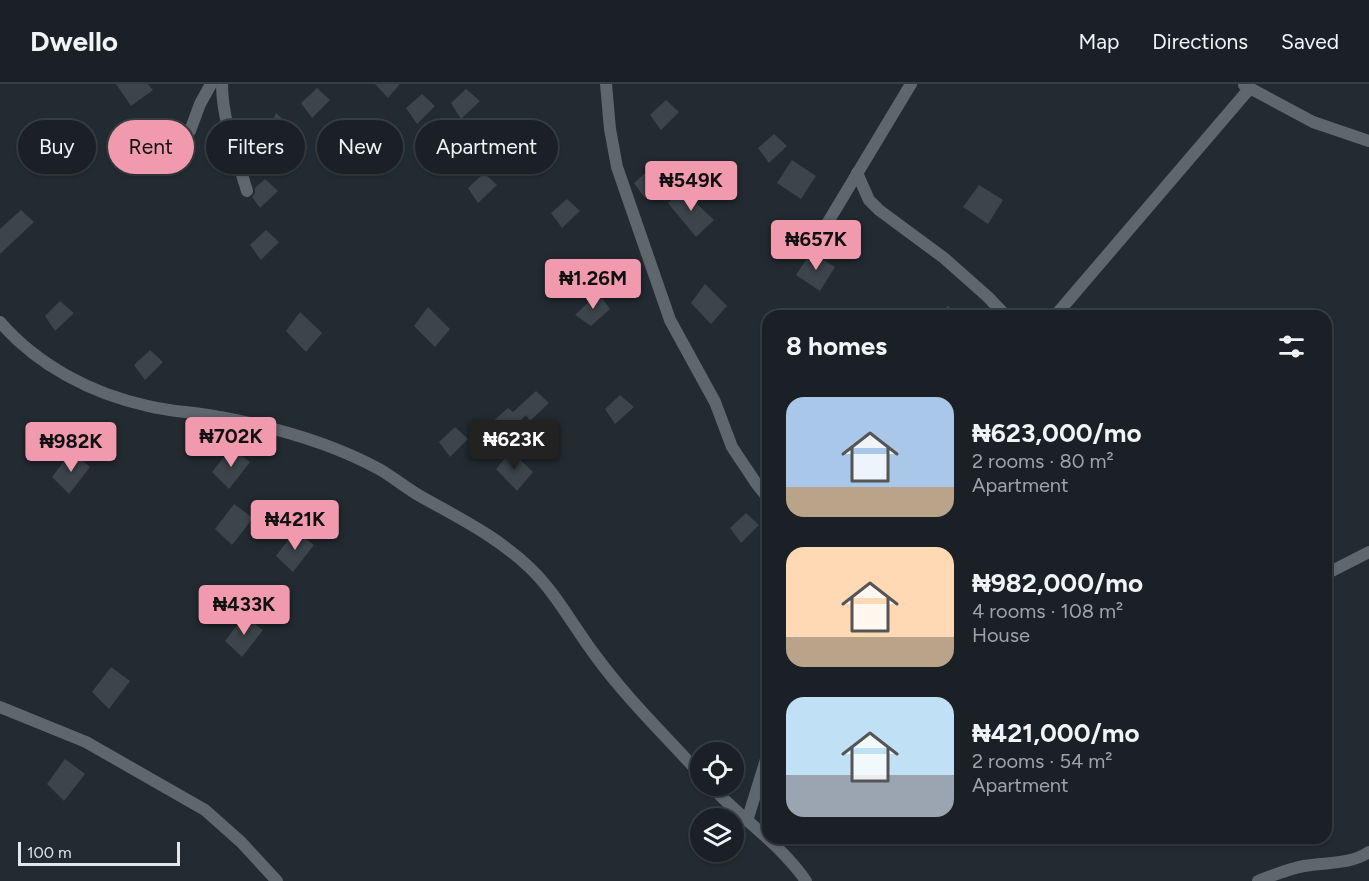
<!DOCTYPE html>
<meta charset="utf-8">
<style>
:root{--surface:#1a2025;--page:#23282d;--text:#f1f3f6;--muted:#9fa3a7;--line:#383e42;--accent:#f29aad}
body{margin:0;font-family:Figtree,sans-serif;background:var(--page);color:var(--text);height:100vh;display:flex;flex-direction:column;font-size:22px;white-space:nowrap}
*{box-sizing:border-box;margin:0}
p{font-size:20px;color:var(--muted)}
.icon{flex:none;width:33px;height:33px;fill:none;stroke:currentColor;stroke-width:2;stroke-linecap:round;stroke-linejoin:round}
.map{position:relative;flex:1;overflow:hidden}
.side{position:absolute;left:762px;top:226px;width:570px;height:534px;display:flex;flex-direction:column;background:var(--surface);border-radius:18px;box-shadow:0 2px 4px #0004,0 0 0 2px var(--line)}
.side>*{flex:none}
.hud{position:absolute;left:18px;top:36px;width:570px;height:54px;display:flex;gap:12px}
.tools{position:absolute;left:690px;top:658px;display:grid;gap:12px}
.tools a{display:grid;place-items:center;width:54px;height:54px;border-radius:50%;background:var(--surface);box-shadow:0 2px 4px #0004,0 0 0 2px var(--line);font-size:30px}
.scale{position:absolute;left:18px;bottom:15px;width:162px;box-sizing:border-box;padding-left:6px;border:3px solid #e1e7eb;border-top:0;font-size:16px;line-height:21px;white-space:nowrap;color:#e1e7eb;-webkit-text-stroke:4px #222b31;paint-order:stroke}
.price{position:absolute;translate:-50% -51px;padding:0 14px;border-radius:6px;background:var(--accent);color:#111;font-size:20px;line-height:39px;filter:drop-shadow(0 2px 3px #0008)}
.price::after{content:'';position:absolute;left:50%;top:36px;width:18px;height:14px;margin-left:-9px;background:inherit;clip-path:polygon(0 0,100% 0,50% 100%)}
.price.selected{background:#222;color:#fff}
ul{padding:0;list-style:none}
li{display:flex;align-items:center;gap:18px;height:150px;padding:0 24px}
li span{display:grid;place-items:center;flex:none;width:168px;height:120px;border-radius:18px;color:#555}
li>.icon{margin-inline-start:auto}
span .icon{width:72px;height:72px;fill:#fffc;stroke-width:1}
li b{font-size:26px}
h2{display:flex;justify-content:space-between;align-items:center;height:72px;padding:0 24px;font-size:26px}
.pill{padding:0 21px;border-radius:27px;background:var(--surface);box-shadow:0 2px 4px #0004,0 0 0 2px var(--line);font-size:21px;line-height:54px}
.pill.selected{background:var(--accent);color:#111}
header{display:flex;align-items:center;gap:36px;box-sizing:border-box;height:84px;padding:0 30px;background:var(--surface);border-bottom:2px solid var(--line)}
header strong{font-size:28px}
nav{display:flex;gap:33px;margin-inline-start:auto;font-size:21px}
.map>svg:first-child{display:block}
.building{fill:#3c454b}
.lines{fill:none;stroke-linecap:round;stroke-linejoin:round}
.street{stroke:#5d676d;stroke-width:12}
</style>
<header>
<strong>Dwello</strong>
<nav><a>Map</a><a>Directions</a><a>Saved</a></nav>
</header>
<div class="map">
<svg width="1369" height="797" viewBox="0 0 1369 797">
<rect width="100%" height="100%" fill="#222b31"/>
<!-- building -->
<g class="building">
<path d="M116,0h32l5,6 -22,16z"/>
<path d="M375,0h25l-12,14z"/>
<path d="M317,4l13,12 -18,18 -11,-15z"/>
<path d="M466,5l14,12 -19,18 -10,-16z"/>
<path d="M422,10l13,12 -18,18 -11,-16z"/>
<path d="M666,16l13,12 -18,18 -11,-15z"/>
<path d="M276,29l22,21 -16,19 -13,-25z"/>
<path d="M247,36l24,16 -16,23 -16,-26z"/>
<path d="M774,50l13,12 -18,17 -11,-15z"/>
<path d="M361,56l14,12 -19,18 -11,-16z"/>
<path d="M792,76l24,16 -15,23 -24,-16z"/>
<path d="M650,85l13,12 -18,17 -11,-15z"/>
<path d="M484,89l13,12 -19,18 -10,-15z"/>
<path d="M265,95l13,12 -18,17 -8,-11 3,-4v-5z"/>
<path d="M979,101l24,15 -15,24 -25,-17z"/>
<path d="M684,104l13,12 -2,2 19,18 -18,17 -28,-34z"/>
<path d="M567,115l13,12 -18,17 -11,-15z"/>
<path d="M21,126l13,12 -34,32v-25z"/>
<path d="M266,146l13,12 -18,18 -11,-15z"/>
<path d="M811,168l24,15 -15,24 -24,-16z"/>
<path d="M705,200l22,22 -16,18 -20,-21z"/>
<path d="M598,209l12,16 -19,17 -16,-11z"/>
<path d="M60,217l14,12 -19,18 -10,-15z"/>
<path d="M948,222l11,10h-23z"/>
<path d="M428,223l22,22 -15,18 -21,-21z"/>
<path d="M300,228l22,21 -16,19 -20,-21z"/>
<path d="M150,266l13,12 -18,18 -11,-15z"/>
<path d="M536,307l13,12 -19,18 -4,-6 -23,23 -11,-16 16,-14 5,4z"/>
<path d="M620,311l14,12 -19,17 -10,-15z"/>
<path d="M455,343l13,12 -18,18 -11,-15z"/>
<path d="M231,364l19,14 -21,27 -17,-17z"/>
<path d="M511,367l22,21 -16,19 -21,-22z"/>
<path d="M71,368l19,15 -21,27 -17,-17z"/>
<path d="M234,420l19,14 -21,27 -17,-16z"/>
<path d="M746,429l13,12 -18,18 -11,-15z"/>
<path d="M295,447l19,14 -21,27 -17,-16z"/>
<path d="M244,532l19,14 -21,27 -17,-16z"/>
<path d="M111,583l19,14 -21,28 -17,-17z"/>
<path d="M65,675l20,15 -21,27 -17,-17z"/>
</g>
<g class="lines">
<!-- street -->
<g class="street">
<path d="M222,0c0,36 15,73 25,107"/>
<path d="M606,0l4,45 7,38 53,153 45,82 17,45 24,36 12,15"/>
<path d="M1244,1l69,37 56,19"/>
<path d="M190,47l10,-27 11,-20"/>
<path d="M857,89l12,27 10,10 65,48 44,39 18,19"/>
<path d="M822,148l89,-148"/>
<path d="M1055,232l195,-228"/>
<path d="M0,238c37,43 92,72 148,84 23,6 48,6 72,11 54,10 110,25 159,52 14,8 27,19 41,27 39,22 78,41 110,72 27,26 43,58 65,87 32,44 70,80 105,119"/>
<path d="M1326,490l43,-22"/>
<path d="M0,623l86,35 119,68 36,32 36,39"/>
<path d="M711,702c30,33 70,58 95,95"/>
<path d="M747,737l21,-68"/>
<path d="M1258,797c16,-6 30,-12 46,-15 22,-4 46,-1 65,-14"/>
</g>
</g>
</svg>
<div class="tools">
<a><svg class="icon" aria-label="locate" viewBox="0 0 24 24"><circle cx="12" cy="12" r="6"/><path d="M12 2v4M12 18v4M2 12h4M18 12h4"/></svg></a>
<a><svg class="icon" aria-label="layers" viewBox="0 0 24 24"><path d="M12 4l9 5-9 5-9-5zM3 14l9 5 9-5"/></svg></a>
</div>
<div class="scale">100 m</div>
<b class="price" style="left:691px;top:128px">₦549K</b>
<b class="price" style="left:816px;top:187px">₦657K</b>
<b class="price" style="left:593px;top:226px">₦1.26M</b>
<b class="price" style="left:231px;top:384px">₦702K</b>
<b class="price selected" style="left:514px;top:387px">₦623K</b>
<b class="price" style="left:71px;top:389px">₦982K</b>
<b class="price" style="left:295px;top:467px">₦421K</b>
<b class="price" style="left:244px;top:552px">₦433K</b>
<div class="hud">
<a class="pill">Buy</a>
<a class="pill selected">Rent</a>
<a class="pill">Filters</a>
<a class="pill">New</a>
<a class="pill">Apartment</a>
</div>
<section class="side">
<h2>8 homes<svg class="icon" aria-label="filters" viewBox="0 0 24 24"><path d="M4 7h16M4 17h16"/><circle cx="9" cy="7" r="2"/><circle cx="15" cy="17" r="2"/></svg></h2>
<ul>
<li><span style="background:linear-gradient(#a9c7e8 75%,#b9a48a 0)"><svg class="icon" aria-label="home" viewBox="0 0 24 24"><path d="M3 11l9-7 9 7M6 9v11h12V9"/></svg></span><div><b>₦623,000/mo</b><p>2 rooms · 80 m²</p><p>Apartment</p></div></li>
<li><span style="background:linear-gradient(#ffd9b3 75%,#b9a48a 0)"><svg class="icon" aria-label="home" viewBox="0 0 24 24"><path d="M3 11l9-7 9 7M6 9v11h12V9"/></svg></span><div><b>₦982,000/mo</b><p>4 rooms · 108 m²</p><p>House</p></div></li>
<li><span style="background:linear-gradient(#bfe0f5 65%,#9aa5b1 0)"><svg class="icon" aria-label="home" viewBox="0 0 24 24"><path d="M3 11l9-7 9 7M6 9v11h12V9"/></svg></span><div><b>₦421,000/mo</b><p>2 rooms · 54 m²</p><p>Apartment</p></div></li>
</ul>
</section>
</div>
